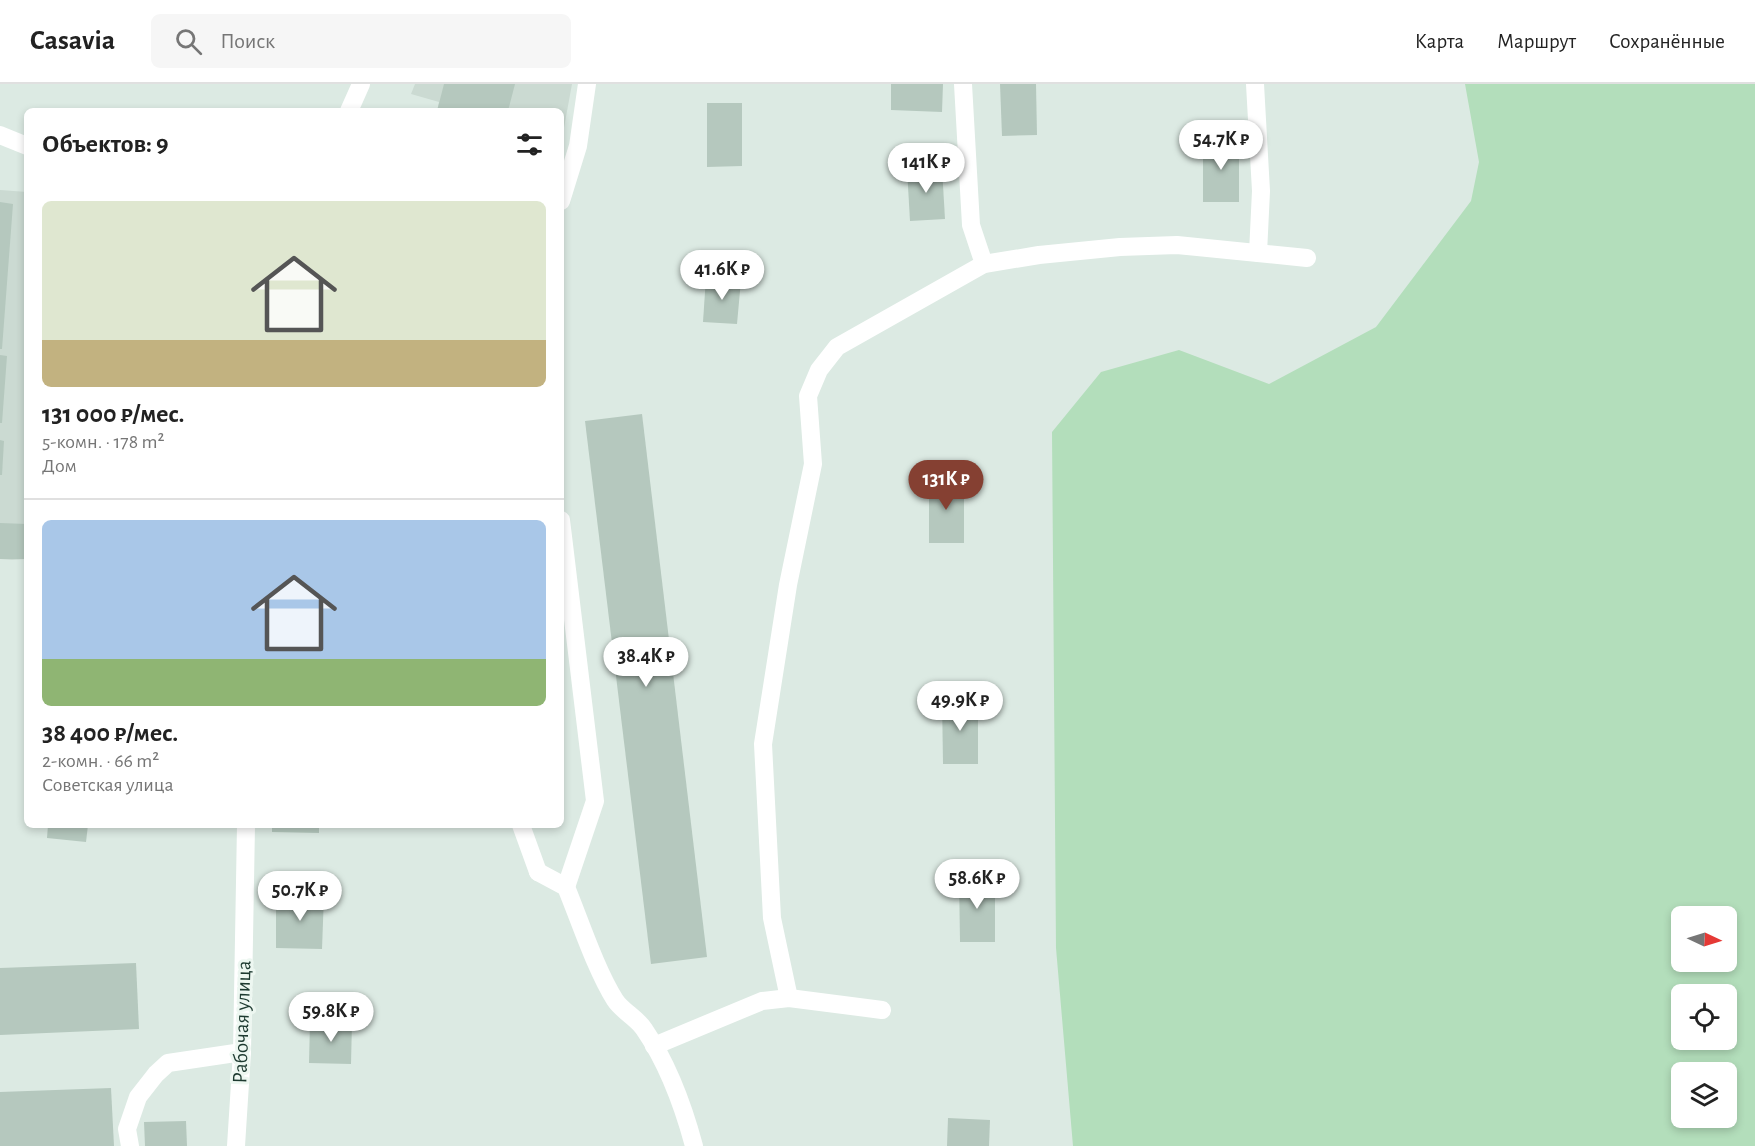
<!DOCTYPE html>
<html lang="ru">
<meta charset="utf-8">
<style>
:root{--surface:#fff;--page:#f6f6f6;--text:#222;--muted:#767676;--line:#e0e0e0;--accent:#854032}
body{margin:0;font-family:"Alegreya Sans",sans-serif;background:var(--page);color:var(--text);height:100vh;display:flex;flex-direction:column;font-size:22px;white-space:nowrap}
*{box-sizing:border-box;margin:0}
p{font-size:20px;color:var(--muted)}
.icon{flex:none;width:33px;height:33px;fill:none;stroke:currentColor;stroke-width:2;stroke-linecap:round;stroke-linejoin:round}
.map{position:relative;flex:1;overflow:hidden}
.details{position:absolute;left:24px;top:24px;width:540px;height:720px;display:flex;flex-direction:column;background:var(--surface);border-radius:9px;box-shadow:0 3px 9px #0003}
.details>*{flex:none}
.needle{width:39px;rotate:94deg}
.tools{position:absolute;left:1671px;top:822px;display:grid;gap:12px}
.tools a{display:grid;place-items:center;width:66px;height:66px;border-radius:9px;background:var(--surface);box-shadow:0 3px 9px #0003;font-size:30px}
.price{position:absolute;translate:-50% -51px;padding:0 14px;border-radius:21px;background:#fff;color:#222;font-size:20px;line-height:39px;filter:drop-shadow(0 2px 3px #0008)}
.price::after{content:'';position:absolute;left:50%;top:36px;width:18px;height:14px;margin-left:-9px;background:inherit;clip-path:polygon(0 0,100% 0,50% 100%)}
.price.current{background:var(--accent);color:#fff}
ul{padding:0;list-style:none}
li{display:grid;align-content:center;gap:12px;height:318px;padding:0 18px}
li+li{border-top:2px solid var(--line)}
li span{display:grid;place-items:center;height:186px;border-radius:9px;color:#555}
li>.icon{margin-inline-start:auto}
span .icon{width:108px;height:108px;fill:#fffc;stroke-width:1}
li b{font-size:26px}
h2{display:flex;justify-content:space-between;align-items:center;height:72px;padding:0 18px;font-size:26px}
header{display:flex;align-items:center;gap:36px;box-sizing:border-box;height:84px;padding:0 30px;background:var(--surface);border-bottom:2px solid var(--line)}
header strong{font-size:28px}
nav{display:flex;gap:33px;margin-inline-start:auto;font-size:21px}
.search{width:420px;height:54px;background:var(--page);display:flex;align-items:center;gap:15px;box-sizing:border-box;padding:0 21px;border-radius:9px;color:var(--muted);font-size:22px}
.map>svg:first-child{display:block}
.built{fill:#cbdad2}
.green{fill:#b3debb;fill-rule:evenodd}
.building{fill:#b5c8be}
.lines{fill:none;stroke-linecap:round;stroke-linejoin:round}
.lane{stroke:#fff;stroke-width:18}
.street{stroke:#fff;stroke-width:18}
.labels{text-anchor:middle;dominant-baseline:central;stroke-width:6;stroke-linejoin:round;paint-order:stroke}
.street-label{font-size:21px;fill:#1d3a30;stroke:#edf7f1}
</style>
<header>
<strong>Casavia</strong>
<div class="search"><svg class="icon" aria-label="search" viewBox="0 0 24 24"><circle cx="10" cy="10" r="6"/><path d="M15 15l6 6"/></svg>Поиск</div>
<nav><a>Карта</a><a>Маршрут</a><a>Сохранённые</a></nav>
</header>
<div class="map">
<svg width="1755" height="1062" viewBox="0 0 1755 1062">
<rect width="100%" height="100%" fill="#dceae3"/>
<!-- built -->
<g class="built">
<path d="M415,0h157l-11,60v-33h-124l2,-9 -28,-8z"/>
<path d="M0,106l27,2v367l-15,1 -12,-1z"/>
</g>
<!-- green -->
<path class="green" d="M1465,0h290v1062h-682l-17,-198 -4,-516 49,-60 78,-22 90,34 107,-57 95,-126 8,-39zM1682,832h44v46h-44zM1682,910h44v46h-44zM1682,988h44v46h-44z"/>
<!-- building -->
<g class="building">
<path d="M444,0h71l-7,27h-71z"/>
<path d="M891,0h52l-1,28 -51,-2z"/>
<path d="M1000,0h36l1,51 -35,1z"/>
<path d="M707,19h35v63l-35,1z"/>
<rect x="1203" y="55" width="36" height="63"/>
<path d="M942,84l3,51 -35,2 -3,-52z"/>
<path d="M0,118l13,2 -11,145h-2z"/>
<path d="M706,193l35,3 -4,44 -34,-2z"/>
<path d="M0,271l7,1 -5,67h-2z"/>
<path d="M642,330l65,543 -56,7 -66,-543z"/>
<path d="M0,356l4,1 -2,34h-2z"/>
<rect x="929" y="395" width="35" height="64"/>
<path d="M0,439l27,1v35h-27z"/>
<path d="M942,616h36v64h-35z"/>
<path d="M48,741h40l-2,17 -39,-4z"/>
<path d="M272,741h47v8l-47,-1z"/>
<path d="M959,794h36v64h-35z"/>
<path d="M276,811h48l-2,54 -46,-1z"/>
<path d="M136,879l3,66 -139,6v-67z"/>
<path d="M310,938h42l-1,42 -42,-1z"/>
<path d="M111,1004l3,58h-114v-54z"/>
<path d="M948,1034l42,2 -1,26h-42z"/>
<path d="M186,1037l1,25h-42l-1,-24z"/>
</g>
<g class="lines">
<!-- lane -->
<g class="lane">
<path d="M963,0l8,141 13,39"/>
<path d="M1255,0l6,107 -3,62"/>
<path d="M349,27l12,-27"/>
<path d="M561,436l34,281 -29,86"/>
<path d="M538,788l28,15c14,34 30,83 49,113 7,11 22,18 29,29 24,35 39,76 50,117"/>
<path d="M789,914l-17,-80 -9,-174 25,-159 25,-121 -5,-68 11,-26 18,-23 147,-83 55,-9 81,-8 57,-2 130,13"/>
<path d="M654,962l108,-45 27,-3 93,12"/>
<path d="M130,1062l-3,-17 11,-32 18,-23 12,-11 74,-11"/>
</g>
<!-- street -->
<g class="street">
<path d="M0,51l27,11"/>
<path d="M561,117l17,-55 9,-62"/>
<path d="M521,741l17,47"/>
<path d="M236,1062l6,-94 4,-227"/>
</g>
</g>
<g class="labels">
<!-- street labels -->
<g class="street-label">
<text transform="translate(242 938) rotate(-88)">Рабочая улица</text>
</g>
</g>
</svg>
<div class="tools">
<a><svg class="needle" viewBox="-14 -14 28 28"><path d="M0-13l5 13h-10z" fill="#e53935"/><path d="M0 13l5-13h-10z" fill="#767676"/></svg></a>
<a><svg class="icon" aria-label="locate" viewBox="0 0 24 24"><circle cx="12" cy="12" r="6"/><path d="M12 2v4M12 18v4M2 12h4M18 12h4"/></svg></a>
<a><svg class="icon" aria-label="layers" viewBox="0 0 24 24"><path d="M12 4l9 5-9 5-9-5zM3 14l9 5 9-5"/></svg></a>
</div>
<b class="price" style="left:1221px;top:87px">54.7K ₽</b>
<b class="price" style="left:926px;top:110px">141K ₽</b>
<b class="price" style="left:722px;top:217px">41.6K ₽</b>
<b class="price current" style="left:946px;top:427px">131K ₽</b>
<b class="price" style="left:646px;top:604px">38.4K ₽</b>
<b class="price" style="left:960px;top:648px">49.9K ₽</b>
<b class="price" style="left:977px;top:826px">58.6K ₽</b>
<b class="price" style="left:300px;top:838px">50.7K ₽</b>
<b class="price" style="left:331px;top:959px">59.8K ₽</b>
<section class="details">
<h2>Объектов: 9<svg class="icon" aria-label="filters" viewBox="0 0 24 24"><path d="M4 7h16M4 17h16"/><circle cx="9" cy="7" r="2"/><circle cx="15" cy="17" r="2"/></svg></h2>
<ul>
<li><span style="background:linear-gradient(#dfe7d0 75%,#c2b280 0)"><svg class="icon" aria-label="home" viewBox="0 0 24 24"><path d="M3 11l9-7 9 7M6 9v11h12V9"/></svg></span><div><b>131 000 ₽/мес.</b><p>5-комн. · 178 m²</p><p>Дом</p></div></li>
<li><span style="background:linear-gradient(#a9c7e8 75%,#8fb573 0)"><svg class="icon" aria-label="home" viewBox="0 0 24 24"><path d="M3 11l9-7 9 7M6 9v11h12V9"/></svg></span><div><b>38 400 ₽/мес.</b><p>2-комн. · 66 m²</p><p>Советская улица</p></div></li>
</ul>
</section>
</div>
